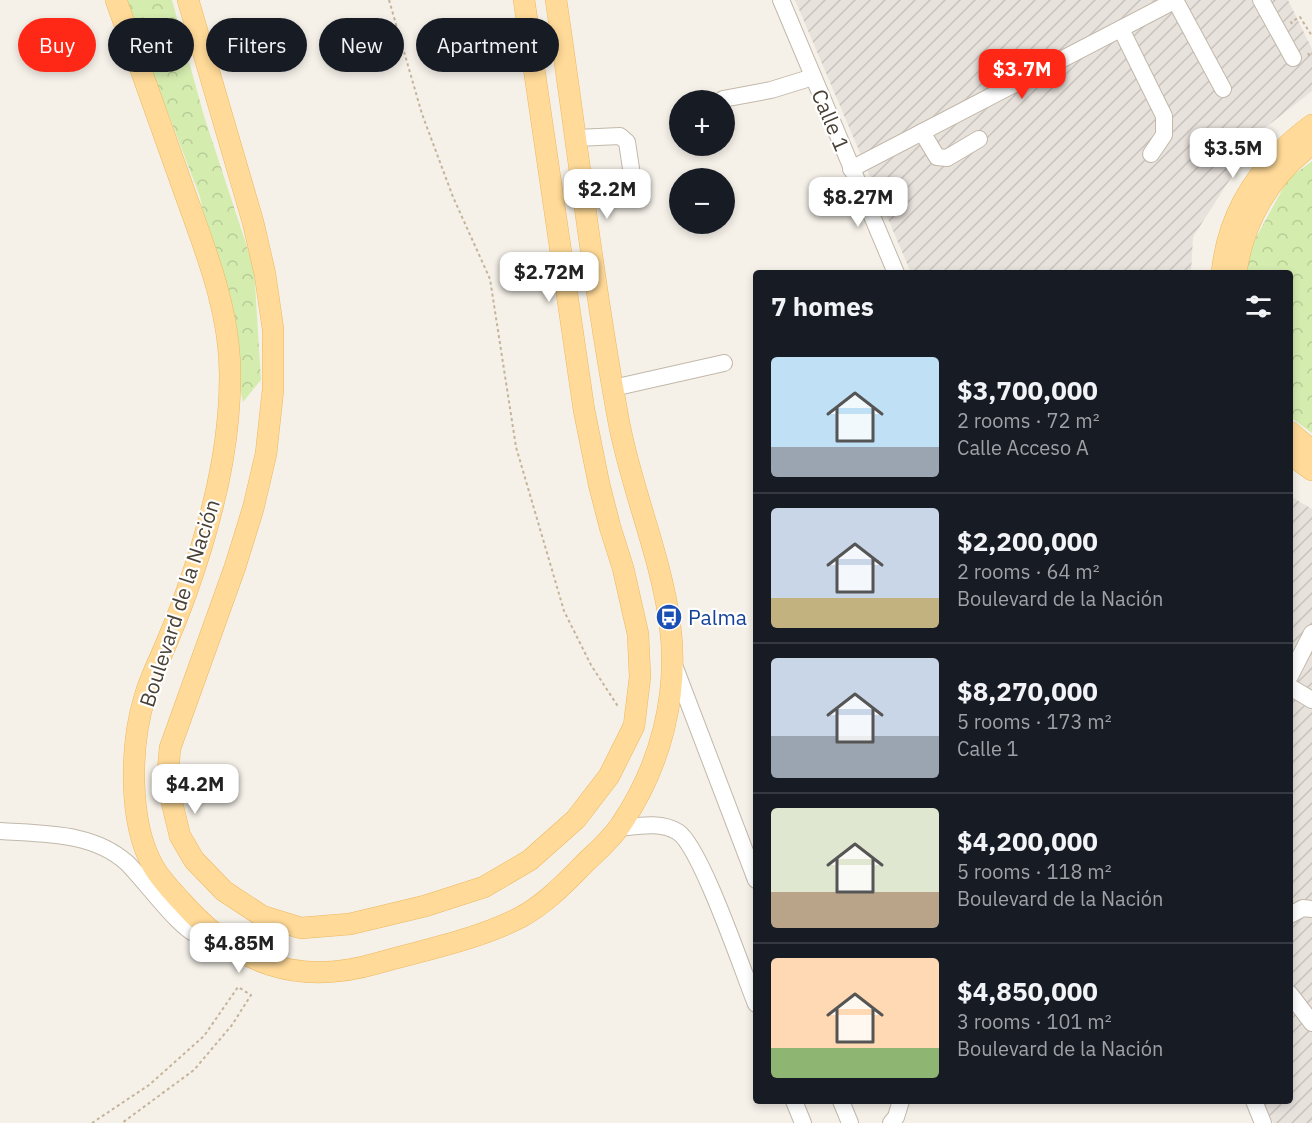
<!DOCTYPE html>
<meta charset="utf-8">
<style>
:root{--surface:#171b24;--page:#242831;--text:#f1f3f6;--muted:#9ea1a6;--line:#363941;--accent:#ff2816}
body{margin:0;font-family:"IBM Plex Sans",sans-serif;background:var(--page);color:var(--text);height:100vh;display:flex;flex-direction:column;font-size:22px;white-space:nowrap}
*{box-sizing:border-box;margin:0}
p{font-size:20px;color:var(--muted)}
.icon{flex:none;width:33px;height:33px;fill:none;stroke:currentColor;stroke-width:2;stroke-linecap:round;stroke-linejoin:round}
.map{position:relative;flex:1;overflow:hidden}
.sheet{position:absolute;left:753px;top:270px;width:540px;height:834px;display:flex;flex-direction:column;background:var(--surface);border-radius:6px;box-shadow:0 3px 9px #0003}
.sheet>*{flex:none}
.hud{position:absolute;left:18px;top:18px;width:570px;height:54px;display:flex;gap:12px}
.controls{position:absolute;left:669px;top:90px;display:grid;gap:12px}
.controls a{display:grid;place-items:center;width:66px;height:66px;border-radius:50%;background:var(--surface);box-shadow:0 3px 9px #0003;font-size:30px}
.price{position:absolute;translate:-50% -51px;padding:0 14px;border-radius:12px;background:#fff;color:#222;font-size:20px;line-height:39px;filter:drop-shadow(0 2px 3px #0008)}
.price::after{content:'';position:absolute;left:50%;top:36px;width:18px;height:14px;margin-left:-9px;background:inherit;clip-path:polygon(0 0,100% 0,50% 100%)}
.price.on{background:var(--accent);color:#fff}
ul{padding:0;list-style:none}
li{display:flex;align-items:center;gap:18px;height:150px;padding:0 18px}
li+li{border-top:2px solid var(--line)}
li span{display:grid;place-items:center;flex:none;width:168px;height:120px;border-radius:6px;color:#555}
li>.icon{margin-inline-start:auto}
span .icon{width:72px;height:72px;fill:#fffc;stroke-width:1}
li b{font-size:26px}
h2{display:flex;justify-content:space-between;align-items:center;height:72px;padding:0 18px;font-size:26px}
.chip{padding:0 21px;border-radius:27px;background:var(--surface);box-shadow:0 3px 9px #0003;font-size:21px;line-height:54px}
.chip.on{background:var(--accent);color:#fff}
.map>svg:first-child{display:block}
.industrial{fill:url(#industrial-furrows)}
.park{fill:url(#park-crowns)}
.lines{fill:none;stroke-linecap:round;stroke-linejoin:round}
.minor-casing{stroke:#c2b8aa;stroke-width:18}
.major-casing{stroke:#edb85f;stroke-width:22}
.path{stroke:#c5b39a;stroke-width:2;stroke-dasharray:3 3;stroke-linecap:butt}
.minor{stroke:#fff;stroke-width:16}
.major{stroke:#ffda98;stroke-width:21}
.labels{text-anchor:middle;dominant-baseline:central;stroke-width:4.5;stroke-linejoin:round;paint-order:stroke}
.street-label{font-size:21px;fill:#4a4136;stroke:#fff}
.transit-label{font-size:21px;fill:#164399;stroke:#fff;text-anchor:start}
</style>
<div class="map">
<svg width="1312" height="1123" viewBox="0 0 1312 1123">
<defs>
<pattern id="industrial-furrows" width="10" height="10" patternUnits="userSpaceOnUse" patternTransform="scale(1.5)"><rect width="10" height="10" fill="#e8e2dd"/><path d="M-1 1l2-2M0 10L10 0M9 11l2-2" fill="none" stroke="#c8c3be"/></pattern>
<pattern id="park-crowns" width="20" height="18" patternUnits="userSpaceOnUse" patternTransform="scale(1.5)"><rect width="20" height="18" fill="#d5ecaf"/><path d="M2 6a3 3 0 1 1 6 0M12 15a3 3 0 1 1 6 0" fill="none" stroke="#b8cc97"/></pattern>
</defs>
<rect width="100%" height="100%" fill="#f5f1e9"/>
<!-- industrial -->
<g class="industrial">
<path d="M795,0h493l24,49v42l-51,40 -68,106 -2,36h-280z"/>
<path d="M1290,496l22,13v614h-39l-10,-22h27z"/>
</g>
<!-- park -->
<g class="park">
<path d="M125,0h47l32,116 50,152 7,112 -18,22 -43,-205z"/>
<path d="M1312,161v272l-22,-16v-144h-43v-19l41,-75z"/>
</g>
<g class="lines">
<defs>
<g id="minor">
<path d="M781,0l115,273"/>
<path d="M1175,0l48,89"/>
<path d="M1261,0l32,58"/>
<path d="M1121,29l43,87v19l-13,19"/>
<path d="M723,99l48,-9 42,-13"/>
<path d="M922,132l15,25 10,1 32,-19"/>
<path d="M576,138l44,-2 7,6 5,33 -9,7 -40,4"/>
<path d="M851,169l325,-169"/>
<path d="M613,388l111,-25"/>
<path d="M674,665l82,215"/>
<path d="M1290,676l22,-43"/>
<path d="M1290,687l22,13"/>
<path d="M619,828c19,-2 42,-7 59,4 23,15 65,140 78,172"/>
<path d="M0,831c43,3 93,1 127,32 16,15 54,68 71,72 5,1 9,-1 13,-4"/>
<path d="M1290,915l13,-7 9,1"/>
<path d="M1290,994l22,29"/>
<path d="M794,1101l9,22"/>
<path d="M841,1101l9,22"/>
<path d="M1254,1101l9,22"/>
<path d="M891,1123l5,-6 5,-16"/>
</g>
<g id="major">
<path d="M116,0c22,61 44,123 66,185 22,62 48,123 48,190 0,59 -11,113 -28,170 -9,29 -19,59 -31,87 -8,21 -20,43 -26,64 -15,49 -17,125 8,170 8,14 19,25 29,36 55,62 115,85 196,61 46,-13 101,-24 143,-46 24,-13 43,-33 62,-52 13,-13 29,-26 39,-42 39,-58 57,-129 48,-198 -9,-69 -38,-134 -51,-202 -26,-140 -42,-282 -63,-423"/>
<path d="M188,0l65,222 12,52 8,55v61l-7,64 -13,55 -18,58 -65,181 -3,34 13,54 14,24 30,31 38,25 39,12 49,-4 75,-18 59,-19 46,-27 46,-41 33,-43 25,-50 6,-49 -2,-43 -15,-66 -13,-41 -11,-43 -15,-74 -60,-410"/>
<path d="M1222,273c6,-62 40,-111 90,-148"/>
<path d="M1236,273c7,-52 34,-98 76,-129"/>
<path d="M1290,432l22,19"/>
<path d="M1290,454l22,16"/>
</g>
</defs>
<!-- minor casing -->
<use href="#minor" class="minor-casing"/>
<!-- major casing -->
<use href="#major" class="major-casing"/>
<!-- path -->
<g class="path">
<path d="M389,0l33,114 31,83 37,82 26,168 48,164 27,54 28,43"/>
<path d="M1292,24l-1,-2 9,-5 12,19"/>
<path d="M1308,53l1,2 3,-2"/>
<path d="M92,1123l57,-38 55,-49 34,-49 13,8 -19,30 -38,45 -72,53"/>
</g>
<!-- minor -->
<use href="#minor" class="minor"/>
<!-- major -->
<use href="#major" class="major"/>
</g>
<!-- icons -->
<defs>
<symbol id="bus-disc" viewBox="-11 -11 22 22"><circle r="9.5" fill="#1a4fb4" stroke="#fff"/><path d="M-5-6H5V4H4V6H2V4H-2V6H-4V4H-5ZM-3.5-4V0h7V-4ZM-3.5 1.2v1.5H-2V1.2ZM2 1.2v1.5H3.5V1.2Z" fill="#fff"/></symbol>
</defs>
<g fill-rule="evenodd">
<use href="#bus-disc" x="654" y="602" width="30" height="30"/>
</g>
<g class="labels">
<!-- street labels -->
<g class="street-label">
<text transform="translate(831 120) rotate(67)">Calle 1</text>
<text transform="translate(179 603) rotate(-72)">Boulevard de la Nación</text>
</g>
<!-- transit labels -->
<g class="transit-label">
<text x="688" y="617">Palma</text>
</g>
</g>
</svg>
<div class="controls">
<a>+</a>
<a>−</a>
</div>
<b class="price on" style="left:1022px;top:100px">$3.7M</b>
<b class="price" style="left:1233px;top:179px">$3.5M</b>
<b class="price" style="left:607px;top:220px">$2.2M</b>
<b class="price" style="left:858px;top:228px">$8.27M</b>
<b class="price" style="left:549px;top:303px">$2.72M</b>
<b class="price" style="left:195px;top:815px">$4.2M</b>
<b class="price" style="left:239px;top:974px">$4.85M</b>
<div class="hud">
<a class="chip on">Buy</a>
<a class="chip">Rent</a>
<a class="chip">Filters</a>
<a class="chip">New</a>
<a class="chip">Apartment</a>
</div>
<section class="sheet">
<h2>7 homes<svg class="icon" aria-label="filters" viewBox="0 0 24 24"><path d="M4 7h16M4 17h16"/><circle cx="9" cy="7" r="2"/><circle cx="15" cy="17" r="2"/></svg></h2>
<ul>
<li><span style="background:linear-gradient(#bfe0f5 75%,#9aa5b1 0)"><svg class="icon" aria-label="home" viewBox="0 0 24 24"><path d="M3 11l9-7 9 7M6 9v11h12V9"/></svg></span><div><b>$3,700,000</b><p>2 rooms · 72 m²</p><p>Calle Acceso A</p></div></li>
<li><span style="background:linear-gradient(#c9d6e8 75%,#c2b280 0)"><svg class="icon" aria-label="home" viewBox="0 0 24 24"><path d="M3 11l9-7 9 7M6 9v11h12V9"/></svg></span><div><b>$2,200,000</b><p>2 rooms · 64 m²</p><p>Boulevard de la Nación</p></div></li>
<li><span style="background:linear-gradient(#c9d6e8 65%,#9aa5b1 0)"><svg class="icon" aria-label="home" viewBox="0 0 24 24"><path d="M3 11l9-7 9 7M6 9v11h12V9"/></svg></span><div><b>$8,270,000</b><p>5 rooms · 173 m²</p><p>Calle 1</p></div></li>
<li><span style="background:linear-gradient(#dfe7d0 70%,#b9a48a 0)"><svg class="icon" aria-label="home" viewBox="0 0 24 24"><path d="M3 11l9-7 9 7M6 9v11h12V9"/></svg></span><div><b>$4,200,000</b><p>5 rooms · 118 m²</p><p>Boulevard de la Nación</p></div></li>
<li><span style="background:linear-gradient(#ffd9b3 75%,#8fb573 0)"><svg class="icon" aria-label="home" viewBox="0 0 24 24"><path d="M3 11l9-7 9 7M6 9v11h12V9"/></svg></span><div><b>$4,850,000</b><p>3 rooms · 101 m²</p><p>Boulevard de la Nación</p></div></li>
</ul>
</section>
</div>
